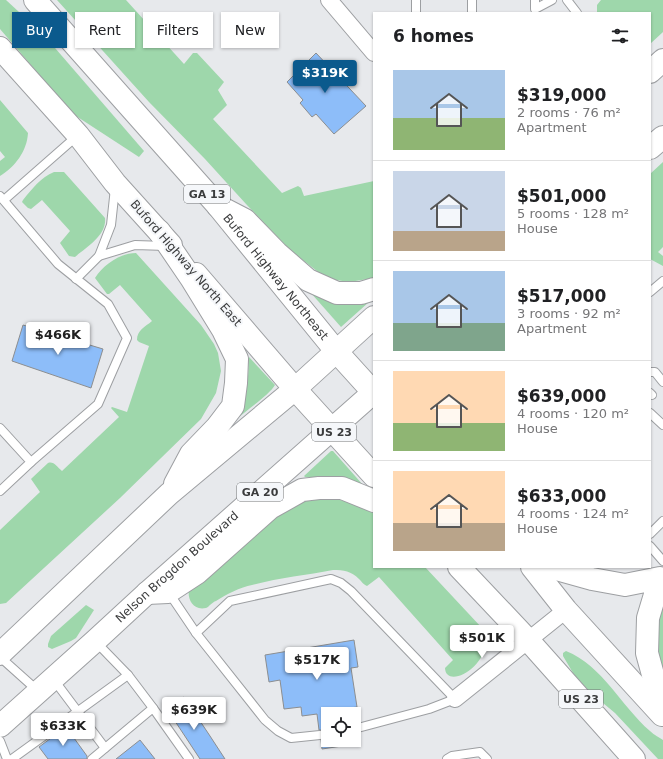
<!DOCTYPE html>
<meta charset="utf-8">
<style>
:root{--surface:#fff;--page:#f2f2f2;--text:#202124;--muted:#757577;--line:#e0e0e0;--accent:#0b5a8d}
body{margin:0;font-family:"DejaVu Sans",sans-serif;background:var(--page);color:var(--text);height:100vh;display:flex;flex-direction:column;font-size:15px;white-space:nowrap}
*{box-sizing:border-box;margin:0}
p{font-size:13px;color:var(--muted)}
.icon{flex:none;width:22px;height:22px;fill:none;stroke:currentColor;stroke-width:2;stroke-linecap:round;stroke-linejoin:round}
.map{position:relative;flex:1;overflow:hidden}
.details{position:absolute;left:373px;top:12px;width:278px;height:556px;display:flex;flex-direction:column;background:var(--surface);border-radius:0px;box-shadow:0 1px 3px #0004}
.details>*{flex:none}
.top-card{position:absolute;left:12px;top:12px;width:301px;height:36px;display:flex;gap:8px}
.buttons{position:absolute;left:321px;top:707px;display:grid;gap:8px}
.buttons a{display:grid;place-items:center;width:40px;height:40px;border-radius:0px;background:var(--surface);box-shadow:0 1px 3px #0004;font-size:20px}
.price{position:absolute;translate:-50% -34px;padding:0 9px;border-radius:4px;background:#fff;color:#222;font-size:13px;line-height:26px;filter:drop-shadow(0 1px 2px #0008)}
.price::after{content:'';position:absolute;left:50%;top:24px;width:12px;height:9px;margin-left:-6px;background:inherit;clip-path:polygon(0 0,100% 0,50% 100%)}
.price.on{background:var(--accent);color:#fff}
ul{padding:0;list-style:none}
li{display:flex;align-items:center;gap:12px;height:100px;padding:0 20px}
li+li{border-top:1px solid var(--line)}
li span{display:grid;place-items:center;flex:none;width:112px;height:80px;border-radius:0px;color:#555}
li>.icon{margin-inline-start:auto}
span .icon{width:48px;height:48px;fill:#fffc;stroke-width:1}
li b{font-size:17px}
h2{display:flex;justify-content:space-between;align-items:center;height:48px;padding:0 20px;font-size:17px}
.pill{padding:0 14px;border-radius:0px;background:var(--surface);box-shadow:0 1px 3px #0004;font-size:14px;line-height:36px}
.pill.on{background:var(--accent);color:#fff}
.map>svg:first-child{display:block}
.green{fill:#9ed7ab}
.building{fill:#8dbdf9;stroke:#8c8e90}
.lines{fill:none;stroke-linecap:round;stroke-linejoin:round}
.lane-casing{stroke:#9d9fa2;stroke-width:10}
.street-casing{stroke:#9d9fa2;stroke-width:18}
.primary-casing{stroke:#9d9fa2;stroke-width:24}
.highway-casing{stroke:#9d9fa2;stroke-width:24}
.lane{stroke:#fff;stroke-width:8}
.street{stroke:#fff;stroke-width:16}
.primary{stroke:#fff;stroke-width:22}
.highway{stroke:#fff;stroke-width:22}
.labels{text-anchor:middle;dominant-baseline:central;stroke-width:4;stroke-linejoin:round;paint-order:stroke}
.shield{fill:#f5f7fa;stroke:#737476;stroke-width:1}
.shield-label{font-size:11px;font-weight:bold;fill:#3b3c3d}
.street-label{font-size:12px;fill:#3b3c3d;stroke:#f5f7fa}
</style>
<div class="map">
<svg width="663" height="759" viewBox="0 0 663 759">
<rect width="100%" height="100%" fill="#e7e9ec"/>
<!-- green -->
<g class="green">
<path d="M0,0h6l26,24 17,17 95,110 -5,6 -66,-43 -73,-85z"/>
<path d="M57,0h69l58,64 9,-11h4l27,29 -6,8 9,15 -14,14 69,74 16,-7 3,2 3,8 70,-15v97l-25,4 -13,-2 -14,-5 -32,-25 -44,-46 -41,-45 -56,-57z"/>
<path d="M601,0h62v32l-13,12v-31h-53v-8z"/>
<path d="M0,100l28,33c-1,18 -13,34 -28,43v-15l5,-4 -5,-6z"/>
<path d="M663,162v85l-5,5 5,4v10l-13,-7v-85z"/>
<path d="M54,172h10l41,46c2,17 -18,29 -30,39l-6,-1 -9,-13 10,-12 -28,-31 -11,9 -3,-1 -6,-6 1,-2c9,-11 18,-23 31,-28z"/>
<path d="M136,253l65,72 13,19 4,9 3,18 -5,22 -15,26 -81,79 -114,105 -6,1v-74l40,-38 -9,-13 1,-1 16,-15c6,-2 9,4 14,8l57,-54 -8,-9 1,-1 15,5 22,-66 -10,-4 -2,-2c0,-10 8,-13 15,-19l-32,-36 -11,9h-2l-12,-16c8,-13 25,-25 41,-25z"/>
<path d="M310,292l59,10 -28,25z"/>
<path d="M249,357l26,28c-5,9 -28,25 -37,33h-2c9,-20 14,-38 12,-60z"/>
<path d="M331,451h2l30,34 -35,-7 -23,-1 -1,-1z"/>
<path d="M303,498c26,1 50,-1 71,16v53h51l57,61c17,34 -36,64 -37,40l8,-8 -74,-83 -12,9c-4,-2 -5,-4 -8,-7 -8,-8 -15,-9 -26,-9 -26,5 -55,8 -81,15 -11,2 -27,10 -36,16 -4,1 -7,6 -10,7 -13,3 -19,-9 -17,-19l40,-41z"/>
<path d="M663,599v71l-10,-21 7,-47z"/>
<path d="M86,605l8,5 -18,28 -5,3 -19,8 -4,-2v-3l3,-8z"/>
<path d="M566,651c37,15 55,55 84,80 4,4 9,6 13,9v19h-5l-43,-46 -36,-30 -16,-27v-3z"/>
</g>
<!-- building -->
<g class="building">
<path d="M316,53l50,53 -32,28 -18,-20 -4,3 -12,-14 3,-3 -16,-18z"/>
<path d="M23,325l80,24 -12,39 -79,-27z"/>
<path d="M354,640l4,27 -7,1 6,39 -20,3v4h-9v26h13l1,6 -20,3 -1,-9 4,-2v-4l-2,-4h-4l-2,-16 -15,2 -1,-9 -17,2 -4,-29 -11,2 -4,-27z"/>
<path d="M184,697l26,39 15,23h-25l-33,-50z"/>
<path d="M66,727l21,29v3h-39l-9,-12z"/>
<path d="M140,740l15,19h-39z"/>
</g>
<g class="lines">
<defs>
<g id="lane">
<path d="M416,0v13"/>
<path d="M535,0v9l17,-9"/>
<path d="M567,0l10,13"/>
<path d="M472,13v-13"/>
<path d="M0,196l58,68 50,40 19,34 -29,66 -67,58"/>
<path d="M4,200l73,-64"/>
<path d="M99,256l36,-11 31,1"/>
<path d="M76,279l23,-23 12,-31 4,-37"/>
<path d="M650,292l13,-11"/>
<path d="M650,372h5l8,10"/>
<path d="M650,393l2,2"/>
<path d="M650,413l13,12"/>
<path d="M0,428l31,34 -31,29"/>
<path d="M650,534l13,-13"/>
<path d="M650,546l13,15"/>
<path d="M169,593l27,40 34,-32 101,-22 10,4 10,8 104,108 -26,10 -75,20"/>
<path d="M196,633l69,87 13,11 13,7 29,-3"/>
<path d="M0,657l38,34"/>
<path d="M128,675l25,33"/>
<path d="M54,680l51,68"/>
<path d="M0,741l7,18"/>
<path d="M12,759l116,-84 -33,-34"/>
<path d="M92,759l61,-51 36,51"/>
<path d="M447,759l5,-3 28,-4 7,7"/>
</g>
<g id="street">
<path d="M329,0l45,53"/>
<path d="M455,699l111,-89"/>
</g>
<g id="primary">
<path id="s1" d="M35,0l183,206 118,145 38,42"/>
<path d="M0,48l78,87 37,48 56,62"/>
<path d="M196,274l99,115 79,87"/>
<path d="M459,567l69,73 106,119"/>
<path d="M532,567l34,43 96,105"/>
<path d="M549,567l43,12 33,6 35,-7 -12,40 -1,35 16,58"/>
</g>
<g id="highway">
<path d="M650,72l13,-12"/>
<path d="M650,148l13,-11"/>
<path d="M218,206l27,14 32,33 31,27 29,13h24l13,-4"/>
<path d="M159,231l32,47 32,52 14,29 -1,24 -3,23 -16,21 -26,27 -16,30"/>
<path d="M147,593l21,-1 29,-19 73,-65 32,-18 17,-2h23l32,13"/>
<path d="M0,654l169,-160 126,-105 79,-72"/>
<path id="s2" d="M0,726l95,-85 52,-48 227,-201"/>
</g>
</defs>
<!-- lane casing -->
<use href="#lane" class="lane-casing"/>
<!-- street casing -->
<use href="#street" class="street-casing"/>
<!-- primary casing -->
<use href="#primary" class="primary-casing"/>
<!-- highway casing -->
<use href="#highway" class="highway-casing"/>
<!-- lane -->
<use href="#lane" class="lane"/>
<!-- street -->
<use href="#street" class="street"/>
<!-- primary -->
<use href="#primary" class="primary"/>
<!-- highway -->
<use href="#highway" class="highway"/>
</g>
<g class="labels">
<!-- shield labels -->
<g class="shield">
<rect x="184" y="185" width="46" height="18" rx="3"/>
<rect x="312" y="423" width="44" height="18" rx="3"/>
<rect x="237" y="483" width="46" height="18" rx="3"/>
<rect x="559" y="690" width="44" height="18" rx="3"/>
</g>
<g class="shield-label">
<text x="207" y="194">GA 13</text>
<text x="334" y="432">US 23</text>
<text x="260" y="492">GA 20</text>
<text x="581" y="699">US 23</text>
</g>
<!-- street labels -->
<g class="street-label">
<text transform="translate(186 263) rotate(49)">Buford Highway North East</text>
<text stroke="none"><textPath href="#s1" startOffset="367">Buford Highway Northeast</textPath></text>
<text stroke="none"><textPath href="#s2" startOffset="238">Nelson Brogdon Boulevard</textPath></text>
</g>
</g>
</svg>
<div class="buttons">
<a><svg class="icon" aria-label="locate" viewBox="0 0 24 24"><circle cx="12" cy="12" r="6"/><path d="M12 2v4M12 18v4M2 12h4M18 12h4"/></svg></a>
</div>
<b class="price on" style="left:325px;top:94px">$319K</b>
<b class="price" style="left:58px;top:356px">$466K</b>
<b class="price" style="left:482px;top:659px">$501K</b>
<b class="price" style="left:317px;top:681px">$517K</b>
<b class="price" style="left:194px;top:731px">$639K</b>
<b class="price" style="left:63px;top:747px">$633K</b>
<div class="top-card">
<a class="pill on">Buy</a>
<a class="pill">Rent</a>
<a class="pill">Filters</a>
<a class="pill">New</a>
</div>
<section class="details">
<h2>6 homes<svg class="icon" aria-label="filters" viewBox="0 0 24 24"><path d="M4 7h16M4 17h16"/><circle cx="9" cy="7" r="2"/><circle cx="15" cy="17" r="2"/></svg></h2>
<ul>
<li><span style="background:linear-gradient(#a9c7e8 60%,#8fb573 0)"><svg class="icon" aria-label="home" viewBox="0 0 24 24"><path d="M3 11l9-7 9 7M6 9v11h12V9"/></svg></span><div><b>$319,000</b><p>2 rooms · 76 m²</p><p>Apartment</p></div></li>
<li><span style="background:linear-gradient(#c9d6e8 75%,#b9a48a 0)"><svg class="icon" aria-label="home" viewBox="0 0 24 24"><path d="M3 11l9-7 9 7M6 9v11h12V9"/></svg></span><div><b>$501,000</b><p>5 rooms · 128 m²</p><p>House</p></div></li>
<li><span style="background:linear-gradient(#a9c7e8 65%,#7fa58c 0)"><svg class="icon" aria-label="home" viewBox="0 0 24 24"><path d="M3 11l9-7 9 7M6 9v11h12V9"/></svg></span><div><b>$517,000</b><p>3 rooms · 92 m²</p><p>Apartment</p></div></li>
<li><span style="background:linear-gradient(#ffd9b3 65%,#8fb573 0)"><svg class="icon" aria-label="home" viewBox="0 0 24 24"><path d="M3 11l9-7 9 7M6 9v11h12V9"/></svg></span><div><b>$639,000</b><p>4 rooms · 120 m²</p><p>House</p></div></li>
<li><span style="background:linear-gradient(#ffd9b3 65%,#b9a48a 0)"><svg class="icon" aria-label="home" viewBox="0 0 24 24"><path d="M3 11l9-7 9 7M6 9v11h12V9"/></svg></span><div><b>$633,000</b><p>4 rooms · 124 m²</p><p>House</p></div></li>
</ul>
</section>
</div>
